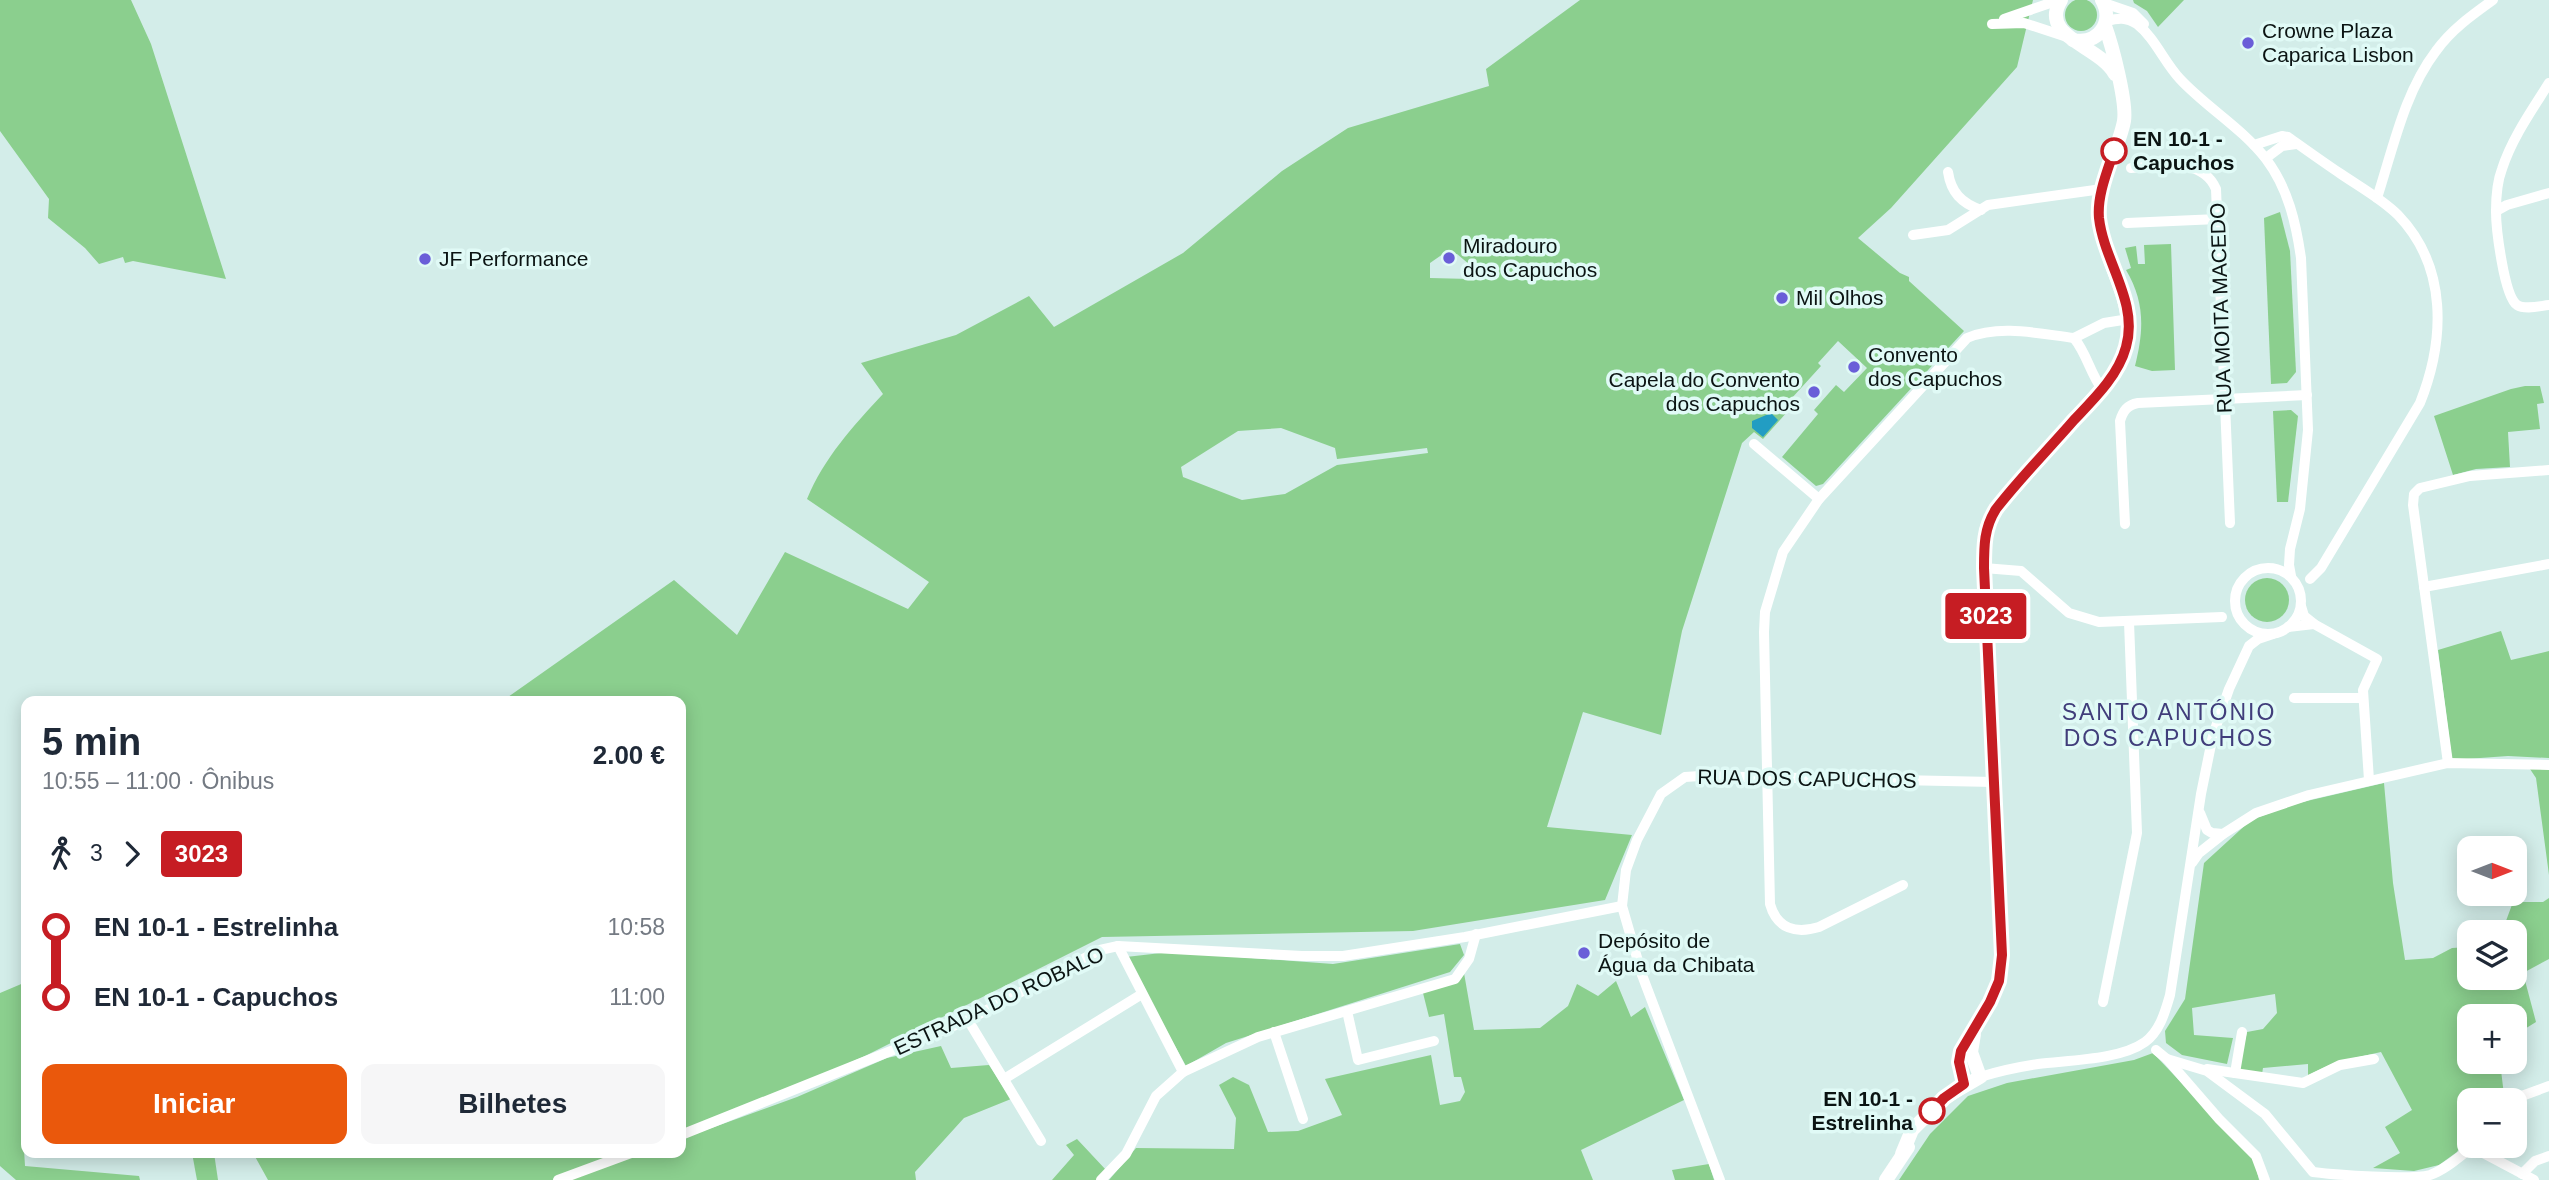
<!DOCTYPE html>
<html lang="pt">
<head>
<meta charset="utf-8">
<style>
	:root { --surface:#fff; --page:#f6f6f7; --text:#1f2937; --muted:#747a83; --accent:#ea580c }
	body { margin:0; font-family:Arial,sans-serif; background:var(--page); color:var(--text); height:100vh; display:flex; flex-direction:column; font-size:26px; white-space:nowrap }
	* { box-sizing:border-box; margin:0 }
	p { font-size:23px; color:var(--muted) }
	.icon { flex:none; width:38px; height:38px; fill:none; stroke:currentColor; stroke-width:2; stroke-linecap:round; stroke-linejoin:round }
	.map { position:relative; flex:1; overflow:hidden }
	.details { position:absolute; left:21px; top:696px; width:665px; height:462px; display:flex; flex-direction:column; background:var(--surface); border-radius:14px; box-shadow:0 4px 18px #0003 }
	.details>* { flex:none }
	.badge { padding:0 14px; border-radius:5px; font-size:24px; line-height:46px }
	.needle { width:46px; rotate:90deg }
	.controls { position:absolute; left:2457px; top:836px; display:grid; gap:14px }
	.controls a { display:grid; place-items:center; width:70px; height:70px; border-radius:14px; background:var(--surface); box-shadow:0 4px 18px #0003; font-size:35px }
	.map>.badge { position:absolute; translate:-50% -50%; box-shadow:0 0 0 4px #fff }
	.legs { display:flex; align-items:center; gap:10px; height:77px; padding:0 21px; font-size:23px }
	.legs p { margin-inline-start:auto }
	.headline { display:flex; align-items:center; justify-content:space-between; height:119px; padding:0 21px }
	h1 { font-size:38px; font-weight:800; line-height:52px }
	.button { display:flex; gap:14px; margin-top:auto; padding:14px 21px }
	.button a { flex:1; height:80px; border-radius:14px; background:var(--accent); color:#fff; font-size:28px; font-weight:800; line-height:80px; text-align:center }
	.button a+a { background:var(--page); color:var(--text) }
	ul { padding:0 21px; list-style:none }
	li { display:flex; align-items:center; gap:24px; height:70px; font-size:26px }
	li i { display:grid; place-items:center; width:10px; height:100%; margin:0 9px; background:currentColor }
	li i::after { content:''; width:18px; height:18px; margin:-9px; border:5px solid; border-radius:50%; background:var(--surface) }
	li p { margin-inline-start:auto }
	li:first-child i { background:linear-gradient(#0000 50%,currentColor 0) }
	li:last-child i { background:linear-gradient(currentColor 50%,#0000 0) }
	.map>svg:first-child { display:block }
	.green { fill:#8bcf8e; fill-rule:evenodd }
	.water { fill:#229dc3 }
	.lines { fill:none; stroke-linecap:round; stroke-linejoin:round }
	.minor { stroke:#fff; stroke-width:10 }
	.major { stroke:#fff; stroke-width:14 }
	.line-1-casing { stroke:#fff; stroke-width:16 }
	.line-1 { stroke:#c61d23; stroke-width:10 }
	.poi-dot { fill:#6a5ed8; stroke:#e0faf6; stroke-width:2.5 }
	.stop-1-dot { fill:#fff; stroke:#c61d23; stroke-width:3.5 }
	.labels { text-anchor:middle; stroke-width:7; stroke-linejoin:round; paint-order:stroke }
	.poi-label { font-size:21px; fill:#0b1413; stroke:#e0faf6; text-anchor:start }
	.stop-label { font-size:21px; font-weight:bold; fill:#0b1413; stroke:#e0faf6; text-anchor:start }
	.street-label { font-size:21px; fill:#0b1413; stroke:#e0faf6 }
	.neighbourhood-label { font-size:23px; letter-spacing:2px; fill:#413e7b; stroke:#e0faf6 }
</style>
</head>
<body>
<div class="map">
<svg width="2549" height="1180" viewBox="0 0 2549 1180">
	<rect width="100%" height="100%" fill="#d3ede9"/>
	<g class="green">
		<circle cx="2081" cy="15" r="16"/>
		<path d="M 0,0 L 131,0 L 151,44 L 226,279 L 133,261 L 125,263 L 123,257 L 99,264 L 85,248 L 48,218 L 49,199 L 0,131 Z"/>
		<path d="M 1580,0 L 2033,0 L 2017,67 L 1891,208 L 1858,238 L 1900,273 L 1909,277 L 1909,281 L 1964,331 L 1823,484 L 1816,486 L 1782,457 L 1818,414 L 1814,410 L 1836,385 L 1844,392 L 1867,368 L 1838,341 L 1818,363 L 1821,366 L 1791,399 L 1795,403 L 1763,439 L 1754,432 L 1742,443 L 1682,631 L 1661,735 L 1583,712 L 1547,827 L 1632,835 L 1605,900 L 1413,931 L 1102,937 L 865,1056 L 681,1137 L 681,702 L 501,702 L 674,580 L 737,635 L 785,552 L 908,609 L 929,582 L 807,499 C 824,458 853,426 883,394 L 861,363 L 956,335 L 1029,296 L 1054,327 L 1183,253 L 1282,171 L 1348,128 L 1489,86 L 1486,69 ZM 1443,254 L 1457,254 L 1470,265 L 1470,279 L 1430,278 L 1430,263 ZM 1281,428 L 1335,448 L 1337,459 L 1427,448 L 1428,453 L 1337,465 L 1285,494 L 1242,500 L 1183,477 L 1181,467 L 1238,431 Z"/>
		<path d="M 2133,0 L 2184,0 L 2158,27 L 2147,11 L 2134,3 Z"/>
		<path d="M 2280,212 L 2290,251 L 2296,372 L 2287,383 L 2271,384 L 2264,218 Z"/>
		<path d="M 2171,244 L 2175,370 L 2152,371 L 2135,366 C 2144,330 2145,302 2126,270 L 2131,268 L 2125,248 L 2136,246 L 2138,264 L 2145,264 L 2144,245 Z"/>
		<path d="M 2525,386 L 2540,386 L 2544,403 L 2537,404 L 2540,429 L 2508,432 L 2510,467 L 2476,469 L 2453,475 L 2434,416 L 2511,389 Z"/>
		<path d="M 2291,410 L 2298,416 L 2288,502 L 2277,502 L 2273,411 Z"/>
		<circle cx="2267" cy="600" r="22"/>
		<path d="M 2501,631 L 2511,660 L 2549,651 L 2549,758 L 2508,756 L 2452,760 L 2438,650 Z"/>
		<path d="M 2530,769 L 2549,769 L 2549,875 L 2536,778 Z"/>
		<path d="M 2384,783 L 2393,883 L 2405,960 L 2433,958 L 2452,948 L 2469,947 L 2469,978 L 2515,978 L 2515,933 L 2481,933 L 2482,928 L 2503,929 L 2513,902 L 2543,902 L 2549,898 L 2549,959 L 2523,973 L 2536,1022 L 2515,1035 L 2515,1017 L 2469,1017 L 2469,1062 L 2500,1062 L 2504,1095 L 2497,1101 L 2469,1101 L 2469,1130 L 2457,1152 L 2439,1165 L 2414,1171 L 2373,1168 L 2400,1153 L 2385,1127 L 2412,1110 L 2381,1052 L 2336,1062 L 2308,1075 L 2308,1064 L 2263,1068 L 2262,1074 L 2238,1071 L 2247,1032 L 2263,1029 L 2277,1013 L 2275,994 L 2192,1008 L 2194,1035 L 2233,1038 L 2227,1064 L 2182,1055 L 2166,1043 L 2165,1031 L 2185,999 L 2204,863 L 2251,820 L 2294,804 Z"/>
		<path d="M 1460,944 L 1464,955 L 1450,972 L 1226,1043 L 1186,1066 L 1126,957 L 1170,952 L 1333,964 Z"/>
		<path d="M 1464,973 L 1474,1030 L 1540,1028 L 1568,1006 L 1577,984 L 1598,996 L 1616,981 L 1631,1017 L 1645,1007 L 1684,1100 L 1581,1150 L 1593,1180 L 1109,1180 L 1136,1148 L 1234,1149 L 1236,1118 L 1219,1085 L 1233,1077 L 1249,1085 L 1268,1132 L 1298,1131 L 1342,1115 L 1325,1079 L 1431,1055 L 1440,1105 L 1460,1101 L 1465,1092 L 1461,1077 L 1454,1077 L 1444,1014 L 1429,1017 L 1423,993 Z"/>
		<path d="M 26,982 L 26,1133 L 23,1134 L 25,1166 L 139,1176 L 140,1180 L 16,1180 L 0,1166 L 0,993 Z"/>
		<path d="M 941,1046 L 951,1068 L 989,1065 L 1011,1099 L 964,1118 L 915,1172 L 916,1180 L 268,1180 L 253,1153 L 681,1153 L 681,1139 L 797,1097 L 887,1058 Z"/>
		<path d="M 2153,1053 L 2254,1159 L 2259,1180 L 1899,1180 L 1930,1134 L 1968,1096 L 2007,1083 L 2134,1060 Z"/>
		<path d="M 1077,1139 L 1106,1170 L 1096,1180 L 1052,1180 L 1074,1155 L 1066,1145 Z"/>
		<path d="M 192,1153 L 214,1153 L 218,1180 L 197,1180 Z"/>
		<path d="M 1709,1164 L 1714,1180 L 1675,1180 L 1672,1170 Z"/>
	</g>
	<path class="water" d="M 1771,413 L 1778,420 L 1763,437 L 1752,428 L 1752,421 Z"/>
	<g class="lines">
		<g class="minor">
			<path d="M 2104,3 L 2133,13 L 2144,24"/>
			<path d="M 2004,19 L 2059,0"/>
			<path d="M 2107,21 C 2118,18 2126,17 2137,24 C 2155,38 2164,62 2180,79 C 2206,107 2242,128 2266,159 C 2288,188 2296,223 2301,258 L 2308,430 L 2300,509 L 2290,549 L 2289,565 L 2291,576"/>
			<path d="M 1992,24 L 2024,23 L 2067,37"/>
			<path d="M 2549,83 C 2532,110 2512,138 2502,169 C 2497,182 2496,197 2496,211 C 2496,228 2504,296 2517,305 C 2525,310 2540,306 2549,305"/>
			<path d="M 2254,145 L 2282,136 L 2288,137 C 2305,149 2323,162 2341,174 C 2360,187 2382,199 2398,215 C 2448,267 2445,340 2420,403 L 2321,568 L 2310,579"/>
			<path d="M 2266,158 L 2282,146 L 2296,144"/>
			<path d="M 2131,168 C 2160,167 2202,156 2216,189 L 2230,523"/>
			<path d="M 1948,172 C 1951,192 1961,203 1981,210"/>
			<path d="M 2377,198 C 2393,149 2404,93 2436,51 C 2451,30 2472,15 2493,0"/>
			<path d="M 2496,211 L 2507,205 L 2549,193"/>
			<path d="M 2127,223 L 2218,219"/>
			<path d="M 1913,235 L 1948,230 L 1988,205 L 2102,189"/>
			<path d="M 2102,389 C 2090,373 2087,354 2074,338 L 2104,323 L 2129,319"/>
			<path d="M 1754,444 L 1819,499"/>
			<path d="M 2125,524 L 2120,421 C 2123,411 2127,405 2138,403 L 2307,395"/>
			<circle cx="2268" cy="601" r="33"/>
			<path d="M 1984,568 L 2021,571 L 2069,613 L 2099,622 L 2222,617"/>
			<path d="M 2424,587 L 2549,564"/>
			<path d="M 2314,624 L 2377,659 L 2363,690 L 2369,780"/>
			<path d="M 2288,627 L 2314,624 L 2304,616 L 2301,606"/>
			<path d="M 2294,698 L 2363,698"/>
			<path d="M 2448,763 L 2413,505 L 2414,494 L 2420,488 L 2470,476 L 2549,470"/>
			<path d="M 2200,813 L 2207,830 L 2212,833 L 2223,834"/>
			<path d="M 2192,863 L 2199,853 L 2223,834 L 2256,813 L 2309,795 L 2448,763 L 2549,765"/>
			<path d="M 1903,885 L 1819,927 C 1796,934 1777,929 1770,904 L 1764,632 L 1765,612 L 1783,552 L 1819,499 L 1967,338 C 2000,324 2040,334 2074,338"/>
			<path d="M 1118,946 L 1183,1072"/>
			<path d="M 2103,1002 L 2137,833 L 2129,622"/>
			<path d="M 1347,1011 L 1358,1060 L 1434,1041"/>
			<path d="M 968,1020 L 1041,1141"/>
			<path d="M 1274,1032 L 1303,1119"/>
			<path d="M 2156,1050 L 2167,1059 L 2207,1071 L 2265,1114 L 2313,1172 C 2337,1175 2409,1180 2430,1175 C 2445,1170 2459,1157 2472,1147"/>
			<path d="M 2167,1059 L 2219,1119 L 2256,1156 L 2265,1180"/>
			<path d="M 2207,1069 L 2303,1083 L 2340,1065 L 2374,1059"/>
			<path d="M 2235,1073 L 2242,1032"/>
			<path d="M 1980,1077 C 1999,1071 2018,1067 2038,1064 C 2069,1060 2120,1060 2145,1042 C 2160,1031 2165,1012 2170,995 L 2201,794 L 2213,735 L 2229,689 L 2249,646 L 2258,639 L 2273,634"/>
			<path d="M 1004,1079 L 1142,994"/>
			<path d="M 2508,1101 L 2549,1086"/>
			<path d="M 681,1135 L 968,1020 L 1100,950 L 1118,946 L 1302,956 L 1343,956 L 1465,937 L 1622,906"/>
			<path d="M 2472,1147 L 2534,1180"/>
			<path d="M 2522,1174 L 2535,1161 L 2549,1156"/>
			<path d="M 558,1180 L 631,1153"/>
			<path d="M 1101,1180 L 1126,1154 L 1156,1096 L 1183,1072 L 1258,1037 L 1455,979 L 1469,959 L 1476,934"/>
			<path d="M 1720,1180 L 1642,975 L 1622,906 L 1626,870 L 1637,840 L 1661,794 L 1685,777 L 1700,776 L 1994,782"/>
		</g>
		<g class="major">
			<path d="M 2061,0 C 2038,37 2099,45 2115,74"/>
			<path d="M 2073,40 C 2099,45 2114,22 2102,0"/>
			<path d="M 1964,1084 L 1959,1062 L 1961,1051 L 1990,1002 L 1999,981 L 2002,955 L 1984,568 L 1984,545 L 1987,527 L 1996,509 L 2111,378 C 2153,320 2107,278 2099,219 C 2095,185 2118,153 2124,121 C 2127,102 2112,45 2105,26"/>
			<path d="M 1902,1154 L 1912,1130 L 1944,1098 L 1980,1077 L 1971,1052 L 1974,1034"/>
			<path d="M 1886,1180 L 1908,1147"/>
		</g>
	</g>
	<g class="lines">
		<defs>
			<path id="line-1" d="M 1932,1111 L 1944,1098 L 1964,1084 L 1959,1062 L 1961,1051 L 1990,1002 L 1999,981 L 2002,955 L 1984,568 C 1984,546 1984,528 1996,509 C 2020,478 2048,450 2074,420 C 2094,399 2118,376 2126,347 C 2139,302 2104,262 2099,218 C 2097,196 2107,172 2114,151"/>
		</defs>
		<use href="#line-1" class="line-1-casing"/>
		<use href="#line-1" class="line-1"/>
	</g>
	<g class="poi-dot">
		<circle cx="2248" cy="43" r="7"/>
		<circle cx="1449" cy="258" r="7"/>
		<circle cx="425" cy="259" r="7"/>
		<circle cx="1782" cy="298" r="7"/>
		<circle cx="1854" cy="367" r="7"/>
		<circle cx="1814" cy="392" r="7"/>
		<circle cx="1584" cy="953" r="7"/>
	</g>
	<g class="stop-1-dot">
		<circle cx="2114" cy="151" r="12"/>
		<circle cx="1932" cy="1111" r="12"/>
	</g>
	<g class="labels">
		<g class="poi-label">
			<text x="2262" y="38">Crowne Plaza<tspan x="2262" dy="24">Caparica Lisbon</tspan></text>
			<text x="1463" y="253">Miradouro<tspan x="1463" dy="24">dos Capuchos</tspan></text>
			<text x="439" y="266">JF Performance</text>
			<text x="1796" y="305">Mil Olhos</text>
			<text x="1868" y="362">Convento<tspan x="1868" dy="24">dos Capuchos</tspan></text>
			<text x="1800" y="387" text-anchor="end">Capela do Convento<tspan x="1800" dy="24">dos Capuchos</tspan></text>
			<text x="1598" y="948">Depósito de<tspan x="1598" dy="24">Água da Chibata</tspan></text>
		</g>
		<g class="stop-label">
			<text x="2133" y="146">EN 10-1 -<tspan x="2133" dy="24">Capuchos</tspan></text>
			<text x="1913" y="1106" text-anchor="end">EN 10-1 -<tspan x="1913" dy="24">Estrelinha</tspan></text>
		</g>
		<g class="street-label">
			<text transform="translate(2221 308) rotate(-92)" y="7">RUA MOITA MACEDO</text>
			<text transform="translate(1807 779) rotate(1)" y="7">RUA DOS CAPUCHOS</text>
			<text transform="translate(999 1001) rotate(-25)" y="7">ESTRADA DO ROBALO</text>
		</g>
		<g class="neighbourhood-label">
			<text x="2169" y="720">SANTO ANTÓNIO<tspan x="2169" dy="26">DOS CAPUCHOS</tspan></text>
		</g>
	</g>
</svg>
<div class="controls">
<a><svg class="needle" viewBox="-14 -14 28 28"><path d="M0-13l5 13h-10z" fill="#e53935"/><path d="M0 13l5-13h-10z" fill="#747a83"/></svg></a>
<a><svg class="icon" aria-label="layers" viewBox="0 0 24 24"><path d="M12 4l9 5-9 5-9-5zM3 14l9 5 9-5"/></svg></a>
<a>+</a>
<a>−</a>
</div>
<b class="badge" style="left:1986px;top:616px;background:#c61d23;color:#fff">3023</b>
<section class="details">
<div class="headline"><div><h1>5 min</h1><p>10:55 – 11:00 · Ônibus</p></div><b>2.00 €</b></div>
<div class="legs"><svg class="icon" aria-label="walk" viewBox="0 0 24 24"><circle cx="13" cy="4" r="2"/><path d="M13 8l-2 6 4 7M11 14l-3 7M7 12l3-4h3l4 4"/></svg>3<svg class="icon" aria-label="forward" viewBox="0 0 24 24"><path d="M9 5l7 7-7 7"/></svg><b class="badge" style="background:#c61d23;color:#fff">3023</b></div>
<ul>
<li><i style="color:#c61d23"></i><b>EN 10-1 - Estrelinha</b><p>10:58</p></li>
<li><i style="color:#c61d23"></i><b>EN 10-1 - Capuchos</b><p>11:00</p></li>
</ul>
<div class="button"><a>Iniciar</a><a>Bilhetes</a></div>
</section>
</div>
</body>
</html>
